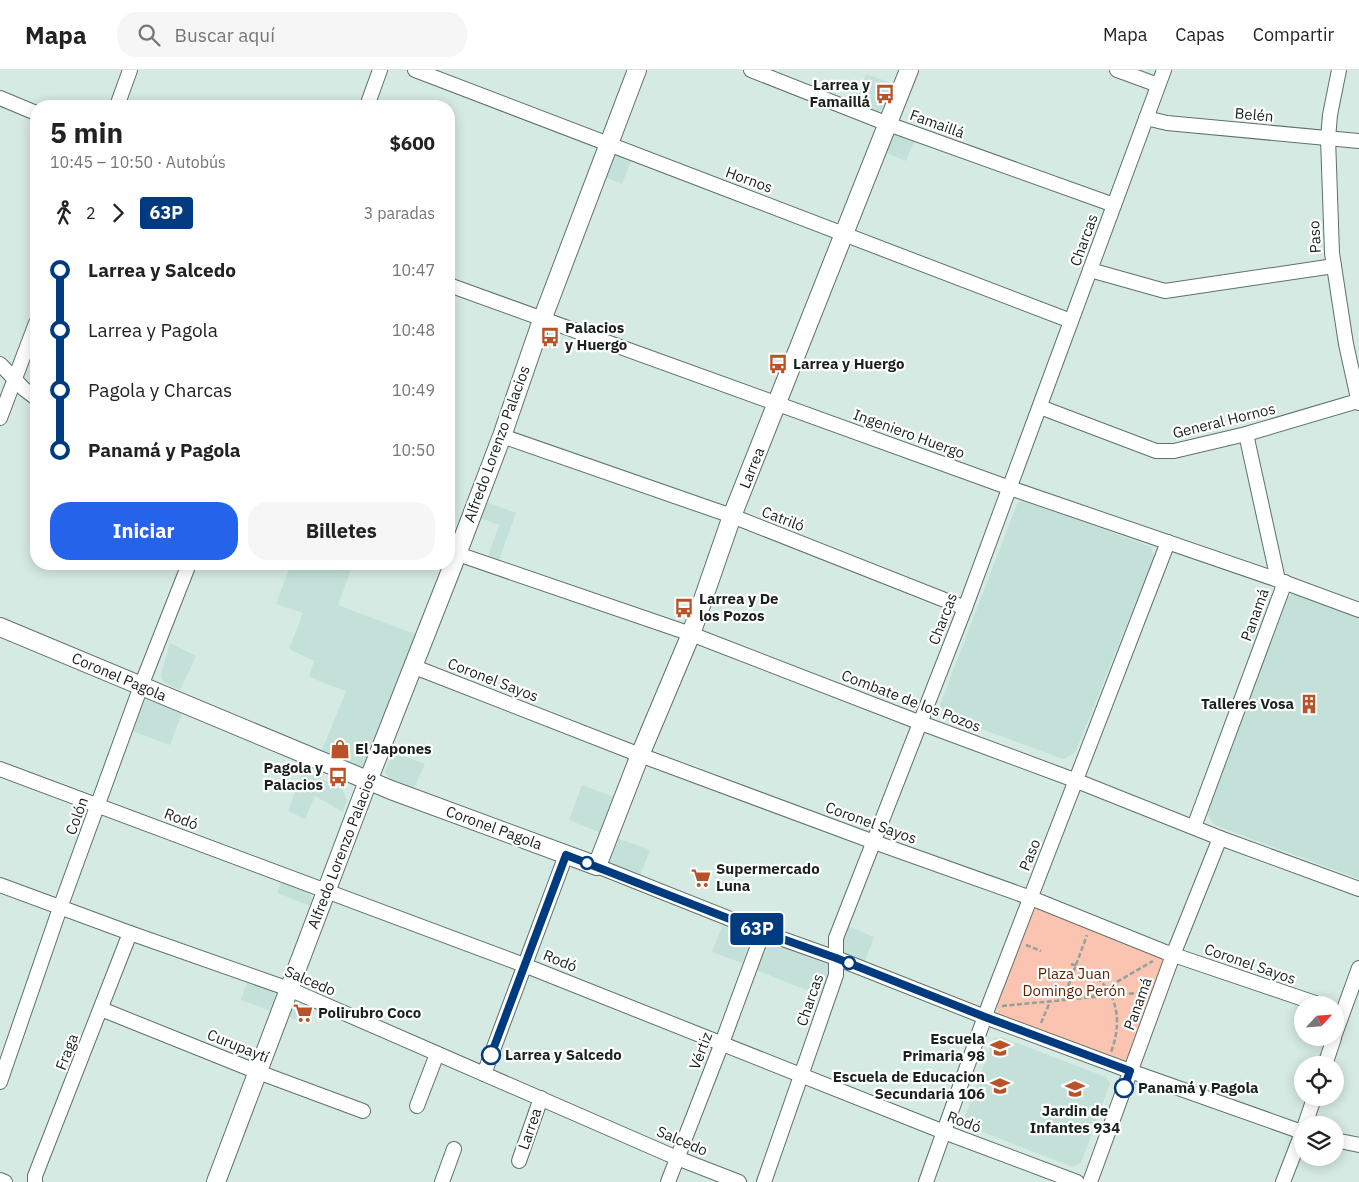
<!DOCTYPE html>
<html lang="es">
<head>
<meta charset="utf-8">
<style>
	:root { --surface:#fff; --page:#f6f6f6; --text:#222; --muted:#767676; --line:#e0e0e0; --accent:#2563eb }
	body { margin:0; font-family:"IBM Plex Sans",sans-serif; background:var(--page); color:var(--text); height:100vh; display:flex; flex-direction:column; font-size:19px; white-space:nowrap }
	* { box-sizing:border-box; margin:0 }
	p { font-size:16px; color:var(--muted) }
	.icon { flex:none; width:28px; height:28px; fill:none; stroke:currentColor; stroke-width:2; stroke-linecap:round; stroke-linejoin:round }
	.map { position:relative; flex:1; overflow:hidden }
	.side { position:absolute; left:30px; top:30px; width:425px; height:470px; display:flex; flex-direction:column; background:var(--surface); border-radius:20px; box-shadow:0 2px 12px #0003 }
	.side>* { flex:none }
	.badge { padding:0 10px; border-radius:4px; font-size:18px; line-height:32px }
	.needle { width:32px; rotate:64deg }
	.tools { position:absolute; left:1294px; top:926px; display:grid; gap:10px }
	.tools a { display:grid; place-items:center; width:50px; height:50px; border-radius:50%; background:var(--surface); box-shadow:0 2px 12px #0003; font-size:25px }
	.map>.badge { position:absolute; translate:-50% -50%; box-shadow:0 0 0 2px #fff }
	.legs { display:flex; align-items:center; gap:8px; height:55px; padding:0 20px; font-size:16px }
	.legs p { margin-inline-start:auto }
	.overview { display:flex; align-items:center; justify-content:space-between; height:85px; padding:0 20px }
	h1 { font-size:28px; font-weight:700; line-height:38px }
	.cta { display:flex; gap:10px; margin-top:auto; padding:10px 20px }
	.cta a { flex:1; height:58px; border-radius:20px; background:var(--accent); color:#fff; font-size:20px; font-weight:700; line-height:58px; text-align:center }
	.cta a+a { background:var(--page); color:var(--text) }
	ul { padding:0 20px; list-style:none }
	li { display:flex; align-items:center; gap:18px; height:60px; font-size:19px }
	li i { display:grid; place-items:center; width:8px; height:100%; margin:0 6px; background:currentColor }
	li i::after { content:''; width:12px; height:12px; margin:-6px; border:4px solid; border-radius:50%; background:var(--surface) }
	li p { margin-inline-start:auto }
	li:first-child i { background:linear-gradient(#0000 50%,currentColor 0) }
	li:last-child i { background:linear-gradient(currentColor 50%,#0000 0) }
	header { display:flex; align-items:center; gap:30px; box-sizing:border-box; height:70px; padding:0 25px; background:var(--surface); border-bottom:1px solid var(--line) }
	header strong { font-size:24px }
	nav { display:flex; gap:28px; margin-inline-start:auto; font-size:18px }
	.search { width:350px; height:45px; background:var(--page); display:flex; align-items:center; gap:12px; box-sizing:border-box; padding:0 18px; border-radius:20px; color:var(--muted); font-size:19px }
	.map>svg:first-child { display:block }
	.built { fill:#c3e1d8 }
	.green { fill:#fbc4b0 }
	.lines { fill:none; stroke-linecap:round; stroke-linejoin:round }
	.minor-casing { stroke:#5e716b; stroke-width:16 }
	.tertiary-casing { stroke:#5e716b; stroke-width:20 }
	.path { stroke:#91a19c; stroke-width:2.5; stroke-dasharray:5 2.5; stroke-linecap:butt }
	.minor { stroke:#fff; stroke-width:14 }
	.tertiary { stroke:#fff; stroke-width:18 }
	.line-1-casing { stroke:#fff; stroke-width:11 }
	.line-1 { stroke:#003b80; stroke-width:8 }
	.stop-1-dot { fill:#fff; stroke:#003b80; stroke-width:2.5 }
	.labels { text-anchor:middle; stroke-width:4.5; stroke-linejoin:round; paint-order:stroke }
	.poi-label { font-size:15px; font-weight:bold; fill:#19211e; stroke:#fff; text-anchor:start }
	.street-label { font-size:15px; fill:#19211e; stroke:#fff }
	.park-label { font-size:15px; fill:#5a1e01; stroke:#fff }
	.stop-label { font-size:15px; font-weight:bold; fill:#19211e; stroke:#fff; text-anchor:start }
</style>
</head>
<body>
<header>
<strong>Mapa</strong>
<div class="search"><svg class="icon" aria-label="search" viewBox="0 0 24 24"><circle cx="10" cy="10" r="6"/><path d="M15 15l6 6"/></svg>Buscar aquí</div>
<nav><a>Mapa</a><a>Capas</a><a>Compartir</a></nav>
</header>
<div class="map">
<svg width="1359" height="1112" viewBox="0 0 1359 1112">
	<rect width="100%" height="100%" fill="#d5eae3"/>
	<g class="built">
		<path d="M 866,4 L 894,14 L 885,37 L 878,42 L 874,43 L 854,35 Z"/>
		<path d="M 892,62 L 915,70 L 906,91 L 882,81 Z"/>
		<path d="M 615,85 L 631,91 L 622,114 L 603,106 L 612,86 Z"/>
		<path d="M 481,430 L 516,443 L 499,490 L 488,486 L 499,455 L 475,446 Z"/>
		<path d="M 1023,430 L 1151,477 L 1154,487 L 1075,683 L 1063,689 L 946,646 L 940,635 L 1017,434 Z"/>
		<path d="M 291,494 L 353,494 L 338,535 L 418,565 L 390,638 L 364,695 L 356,699 L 321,683 L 346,621 L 309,607 L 314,591 L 289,579 L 303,543 L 276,534 Z"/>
		<path d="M 1299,522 L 1359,546 L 1359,809 L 1215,755 L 1210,749 L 1208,742 L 1209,734 L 1286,528 L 1293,524 Z"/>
		<path d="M 170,573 L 196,586 L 180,620 L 163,612 L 161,605 Z"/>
		<path d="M 152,628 L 183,641 L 170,675 L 130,660 L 143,630 Z"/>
		<path d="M 393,682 L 425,694 L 414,718 L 390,709 L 385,702 Z"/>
		<path d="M 303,700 L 342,719 L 347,730 L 343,742 L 315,726 L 305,749 L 288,741 Z"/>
		<path d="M 582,715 L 619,729 L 606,765 L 569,750 Z"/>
		<path d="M 614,767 L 650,780 L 639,808 L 610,797 L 607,793 Z"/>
		<path d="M 282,810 L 308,821 L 312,828 L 311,836 L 277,823 Z"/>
		<path d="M 724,852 L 746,862 L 748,866 L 749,874 L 742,893 L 712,882 Z"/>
		<path d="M 848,856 L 874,867 L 864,893 L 844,885 L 842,882 L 841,874 Z"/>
		<path d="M 769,869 L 828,892 L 831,899 L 821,926 L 754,899 L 766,871 Z"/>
		<path d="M 247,912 L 275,923 L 276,927 L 271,941 L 241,930 Z"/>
		<path d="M 293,930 L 299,930 L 316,937 L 308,955 L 285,945 Z"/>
		<path d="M 1001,967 L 1106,1007 L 1110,1013 L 1081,1093 L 1073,1097 L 967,1056 L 964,1049 L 994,968 Z"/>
	</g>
	<path class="green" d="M 1037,838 L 1167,888 L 1127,991 L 1120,993 L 1005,949 L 998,943 L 997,937 L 1032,842 Z"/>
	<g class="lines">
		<defs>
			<g id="minor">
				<path d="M 415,0 C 633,85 853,166 1071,251"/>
				<path d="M 751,0 L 888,54 L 1114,135"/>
				<path d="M 1117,0 L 1158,15"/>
				<path d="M 1339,0 L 1330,45 L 1328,68 L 1332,183 L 1346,274 L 1359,333"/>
				<path d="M 0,28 L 36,43"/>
				<path d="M 117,36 L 130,0"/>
				<path d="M 367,36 L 380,0"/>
				<path d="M 1146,48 L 1167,53 L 1359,71"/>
				<path d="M 1090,200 L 1165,221 L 1334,196"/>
				<path d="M 449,215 L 1010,418 L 1278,510 L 1359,540"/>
				<path d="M 0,294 L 24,319 L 36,328"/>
				<path d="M 1040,337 L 1156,381 L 1174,381 L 1246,364 L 1358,331"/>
				<path d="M 0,348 L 36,253"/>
				<path d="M 1246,364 L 1278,510"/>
				<path d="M 502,366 L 732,446 L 965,538"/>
				<path d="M 449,481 L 691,564 L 921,653 L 1077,711 L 1220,768 L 1359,819"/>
				<path d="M 412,596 L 640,685 L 874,772 L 1031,828 L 1165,882 L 1321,935"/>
				<path d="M 0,699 L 524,895 L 944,1062 L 1077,1112"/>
				<path d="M 1194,757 L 1285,512"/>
				<path d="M 597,796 L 763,862 L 836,888 L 985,947 L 1130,1001 L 1302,1062"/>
				<path d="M 0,815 L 130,863 L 289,919 L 677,1088 L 739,1112"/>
				<path d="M 101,939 L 258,1002 L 363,1041"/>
				<path d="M 1335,964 L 1359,898"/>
				<path d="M 1325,995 L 1334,968"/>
				<path d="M 484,1004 L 566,785"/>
				<path d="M 0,1012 L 60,838 L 141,616 L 189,494"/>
				<path d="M 417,1036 L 437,984"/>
				<path d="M 1305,1055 L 1314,1028"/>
				<path d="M 1335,1070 L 1359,1075"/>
				<path d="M 519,1091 L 541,1028"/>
				<path d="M 0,1110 L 5,1112"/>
				<path d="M 35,1112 L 35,1106 L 130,863"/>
				<path d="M 442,1112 L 454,1079"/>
				<path d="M 668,1112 L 722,973 L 763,862"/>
				<path d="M 764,1112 L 836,905 L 836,868 L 965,538 L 1164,0"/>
				<path d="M 926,1112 L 989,935 L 1168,472"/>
				<path d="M 1090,1112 L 1173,885 L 1220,768"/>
				<path d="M 1283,1112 L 1302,1063"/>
			</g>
			<g id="tertiary">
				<path d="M 0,557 L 391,720 L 597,796 L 640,685 L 691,564 L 732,446 L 909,0"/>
				<path d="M 216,1112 L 368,711 L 451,500 L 502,366 L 542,250 L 637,0"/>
			</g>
		</defs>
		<use href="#minor" class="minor-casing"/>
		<use href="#tertiary" class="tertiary-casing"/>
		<g class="path">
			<path d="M 1026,875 L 1041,881"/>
			<path d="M 1071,894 C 1113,907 1126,943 1111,982"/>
			<path d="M 1091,927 L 1153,891"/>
			<path d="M 1063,930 L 1087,865"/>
			<path d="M 1002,936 L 1146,922"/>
			<path d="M 1041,953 L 1050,932"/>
		</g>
		<use href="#minor" class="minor"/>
		<use href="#tertiary" class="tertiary"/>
	</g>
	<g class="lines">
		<defs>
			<path id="line-1" d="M 491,985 L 566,785 L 763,862 L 836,888 L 985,947 L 1130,1001 L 1124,1018"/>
		</defs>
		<use href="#line-1" class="line-1-casing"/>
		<use href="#line-1" class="line-1"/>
	</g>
	<defs>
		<symbol id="bus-bare" viewBox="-9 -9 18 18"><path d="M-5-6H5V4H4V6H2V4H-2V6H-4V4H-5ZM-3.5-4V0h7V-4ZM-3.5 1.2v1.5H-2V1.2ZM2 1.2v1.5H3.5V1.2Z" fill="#b95327" stroke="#fff" stroke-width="2.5" paint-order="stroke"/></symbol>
		<symbol id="building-bare" viewBox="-9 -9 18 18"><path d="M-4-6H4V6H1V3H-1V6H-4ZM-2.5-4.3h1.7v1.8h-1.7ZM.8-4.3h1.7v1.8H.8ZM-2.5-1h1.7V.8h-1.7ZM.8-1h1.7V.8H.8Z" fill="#b95327" stroke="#fff" stroke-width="2.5" paint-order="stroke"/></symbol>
		<symbol id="shop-bare" viewBox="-9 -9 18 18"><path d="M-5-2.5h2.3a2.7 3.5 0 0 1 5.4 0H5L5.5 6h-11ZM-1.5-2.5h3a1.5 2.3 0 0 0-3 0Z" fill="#b95327" stroke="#fff" stroke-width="2.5" paint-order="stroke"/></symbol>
		<symbol id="supermarket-bare" viewBox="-9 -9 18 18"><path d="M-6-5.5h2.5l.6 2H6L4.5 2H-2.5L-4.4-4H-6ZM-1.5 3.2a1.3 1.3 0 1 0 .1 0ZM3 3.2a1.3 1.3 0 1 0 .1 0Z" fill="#b95327" stroke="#fff" stroke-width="2.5" paint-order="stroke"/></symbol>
		<symbol id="school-bare" viewBox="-9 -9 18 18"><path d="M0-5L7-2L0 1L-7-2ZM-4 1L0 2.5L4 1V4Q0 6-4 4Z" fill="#b95327" stroke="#fff" stroke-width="2.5" paint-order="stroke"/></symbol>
	</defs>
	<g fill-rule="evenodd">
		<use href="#bus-bare" x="871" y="10" width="28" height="28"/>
		<use href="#bus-bare" x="536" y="253" width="28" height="28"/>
		<use href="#bus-bare" x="764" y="280" width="28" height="28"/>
		<use href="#bus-bare" x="670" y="524" width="28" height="28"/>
		<use href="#building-bare" x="1295" y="620" width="28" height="28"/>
		<use href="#shop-bare" x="326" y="665" width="28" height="28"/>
		<use href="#bus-bare" x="324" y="693" width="28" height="28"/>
		<use href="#supermarket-bare" x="687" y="794" width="28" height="28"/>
		<use href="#supermarket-bare" x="289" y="929" width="28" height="28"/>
		<use href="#school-bare" x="986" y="964" width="28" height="28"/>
		<use href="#school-bare" x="986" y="1002" width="28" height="28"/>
		<use href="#school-bare" x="1061" y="1005" width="28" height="28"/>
	</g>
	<g class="stop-1-dot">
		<circle cx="587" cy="793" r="6"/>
		<circle cx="849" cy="893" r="6"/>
		<circle cx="491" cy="985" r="9"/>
		<circle cx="1124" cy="1018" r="9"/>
	</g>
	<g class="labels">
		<g class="poi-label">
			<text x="870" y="20" text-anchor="end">Larrea y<tspan x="870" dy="17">Famaillá</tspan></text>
			<text x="565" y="263">Palacios<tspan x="565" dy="17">y Huergo</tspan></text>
			<text x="793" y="299">Larrea y Huergo</text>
			<text x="699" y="534">Larrea y De<tspan x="699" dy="17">los Pozos</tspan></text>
			<text x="1294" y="639" text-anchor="end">Talleres Vosa</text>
			<text x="355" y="684">El Japones</text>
			<text x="323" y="703" text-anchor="end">Pagola y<tspan x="323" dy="17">Palacios</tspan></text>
			<text x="716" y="804">Supermercado<tspan x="716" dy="17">Luna</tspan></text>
			<text x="318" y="948">Polirubro Coco</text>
			<text x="985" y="974" text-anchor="end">Escuela<tspan x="985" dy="17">Primaria 98</tspan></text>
			<text x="985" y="1012" text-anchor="end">Escuela de Educacion<tspan x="985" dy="17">Secundaria 106</tspan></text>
			<text x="1075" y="1046" text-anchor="middle">Jardin de<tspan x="1075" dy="17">Infantes 934</tspan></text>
		</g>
		<g class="street-label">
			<text transform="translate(1254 45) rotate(5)" y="5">Belén</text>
			<text transform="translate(937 54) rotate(20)" y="5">Famaillá</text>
			<text transform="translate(749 110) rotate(20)" y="5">Hornos</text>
			<text transform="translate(1315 167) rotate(-93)" y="5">Paso</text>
			<text transform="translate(1084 170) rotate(-70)" y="5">Charcas</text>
			<text transform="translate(1224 351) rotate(-14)" y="5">General Hornos</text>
			<text transform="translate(909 364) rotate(20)" y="5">Ingeniero Huergo</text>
			<text transform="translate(497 374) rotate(-70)" y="5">Alfredo Lorenzo Palacios</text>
			<text transform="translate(752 398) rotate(-68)" y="5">Larrea</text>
			<text transform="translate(783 449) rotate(21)" y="5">Catriló</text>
			<text transform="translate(1255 545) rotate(-70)" y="5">Panamá</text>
			<text transform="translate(943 549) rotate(-69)" y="5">Charcas</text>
			<text transform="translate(119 607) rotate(23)" y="5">Coronel Pagola</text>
			<text transform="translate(493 610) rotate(21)" y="5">Coronel Sayos</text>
			<text transform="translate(911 631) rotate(21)" y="5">Combate de los Pozos</text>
			<text transform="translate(77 746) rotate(-70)" y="5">Colón</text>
			<text transform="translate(181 749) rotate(21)" y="5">Rodó</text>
			<text transform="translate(871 753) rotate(20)" y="5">Coronel Sayos</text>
			<text transform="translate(494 758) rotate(20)" y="5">Coronel Pagola</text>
			<text transform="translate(342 781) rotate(-69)" y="5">Alfredo Lorenzo Palacios</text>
			<text transform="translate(1030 785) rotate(-68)" y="5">Paso</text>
			<text transform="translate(560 891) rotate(22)" y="5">Rodó</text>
			<text transform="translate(1250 894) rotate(19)" y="5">Coronel Sayos</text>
			<text transform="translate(310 911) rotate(23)" y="5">Salcedo</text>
			<text transform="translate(810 930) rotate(-71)" y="5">Charcas</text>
			<text transform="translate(1138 934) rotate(-70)" y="5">Panamá</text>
			<text transform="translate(238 976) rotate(22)" y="5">Curupaytí</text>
			<text transform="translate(701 981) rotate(-69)" y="5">Vértiz</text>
			<text transform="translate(67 982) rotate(-69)" y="5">Fraga</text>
			<text transform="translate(964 1052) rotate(21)" y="5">Rodó</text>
			<text transform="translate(530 1059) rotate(-71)" y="5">Larrea</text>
			<text transform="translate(682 1071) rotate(23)" y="5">Salcedo</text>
		</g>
		<g class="park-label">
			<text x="1074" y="909">Plaza Juan<tspan x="1074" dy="17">Domingo Perón</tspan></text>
		</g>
		<g class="stop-label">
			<text x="505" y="990">Larrea y Salcedo</text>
			<text x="1138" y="1023">Panamá y Pagola</text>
		</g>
	</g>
</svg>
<div class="tools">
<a><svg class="needle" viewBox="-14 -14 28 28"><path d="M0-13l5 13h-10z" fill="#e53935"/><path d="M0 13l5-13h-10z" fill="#767676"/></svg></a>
<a><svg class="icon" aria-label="locate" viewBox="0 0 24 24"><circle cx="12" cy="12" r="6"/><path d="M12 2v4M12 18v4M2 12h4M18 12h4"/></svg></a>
<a><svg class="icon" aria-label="layers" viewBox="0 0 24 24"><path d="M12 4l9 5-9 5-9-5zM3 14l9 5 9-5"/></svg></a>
</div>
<b class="badge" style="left:757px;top:859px;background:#003b80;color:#fff">63P</b>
<section class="side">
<div class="overview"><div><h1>5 min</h1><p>10:45 – 10:50 · Autobús</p></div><b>$600</b></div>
<div class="legs"><svg class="icon" aria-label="walk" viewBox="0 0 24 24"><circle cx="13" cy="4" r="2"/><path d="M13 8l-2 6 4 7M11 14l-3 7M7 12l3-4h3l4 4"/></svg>2<svg class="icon" aria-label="forward" viewBox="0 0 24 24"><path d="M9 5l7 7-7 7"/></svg><b class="badge" style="background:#003b80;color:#fff">63P</b><p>3 paradas</p></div>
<ul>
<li><i style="color:#003b80"></i><b>Larrea y Salcedo</b><p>10:47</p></li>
<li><i style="color:#003b80"></i><span>Larrea y Pagola</span><p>10:48</p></li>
<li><i style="color:#003b80"></i><span>Pagola y Charcas</span><p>10:49</p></li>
<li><i style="color:#003b80"></i><b>Panamá y Pagola</b><p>10:50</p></li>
</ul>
<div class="cta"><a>Iniciar</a><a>Billetes</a></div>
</section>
</div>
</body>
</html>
